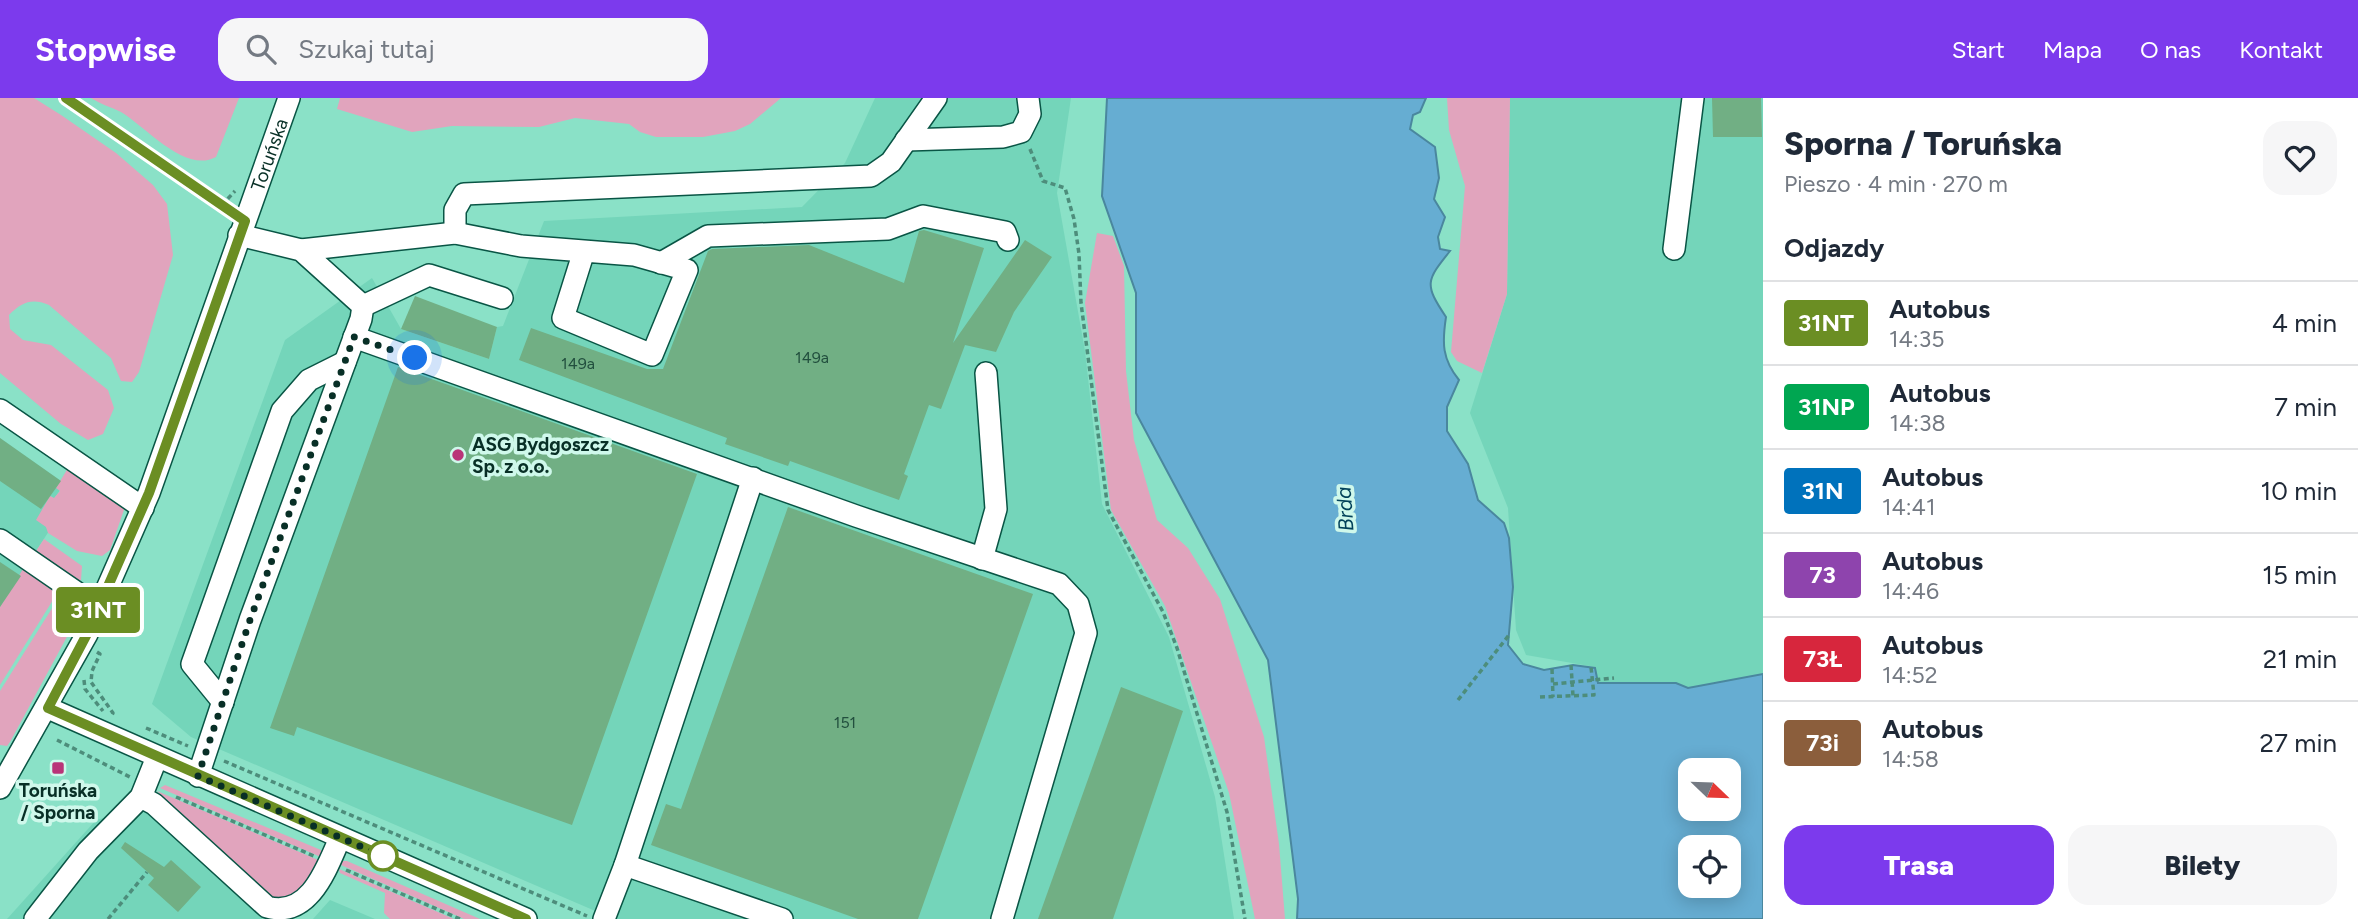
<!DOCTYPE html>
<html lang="pl">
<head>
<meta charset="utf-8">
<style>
	:root { --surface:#fff; --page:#f6f6f7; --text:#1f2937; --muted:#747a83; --line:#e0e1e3; --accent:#7c3aed }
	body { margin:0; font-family:Figtree,sans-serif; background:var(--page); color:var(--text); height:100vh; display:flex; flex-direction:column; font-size:26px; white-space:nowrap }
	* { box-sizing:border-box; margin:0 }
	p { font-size:23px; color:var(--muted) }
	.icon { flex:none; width:38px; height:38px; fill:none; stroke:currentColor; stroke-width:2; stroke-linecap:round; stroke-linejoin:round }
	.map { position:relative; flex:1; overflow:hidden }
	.details { display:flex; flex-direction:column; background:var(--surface); width:595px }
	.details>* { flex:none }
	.badge { padding:0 14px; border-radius:5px; font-size:24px; line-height:46px }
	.needle { width:46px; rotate:113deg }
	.tools { position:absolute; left:1678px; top:660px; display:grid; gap:14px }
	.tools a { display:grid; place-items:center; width:63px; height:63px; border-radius:14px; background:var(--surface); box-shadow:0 4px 18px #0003; font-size:35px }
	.you { position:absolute; width:35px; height:35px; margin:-18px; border:5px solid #fff; border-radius:50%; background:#1a73e8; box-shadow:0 0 0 10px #1a73e833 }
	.map>.badge { position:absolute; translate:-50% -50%; box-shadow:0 0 0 4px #fff }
	h2 { padding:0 21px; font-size:26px; line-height:63px }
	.round { display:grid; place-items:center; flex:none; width:74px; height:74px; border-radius:21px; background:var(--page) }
	.overview { display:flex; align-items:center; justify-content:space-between; height:119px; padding:0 21px }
	h1 { font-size:33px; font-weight:800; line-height:52px }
	.action { display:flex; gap:14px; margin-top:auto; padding:14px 21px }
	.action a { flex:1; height:80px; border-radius:21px; background:var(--accent); color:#fff; font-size:28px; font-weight:800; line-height:80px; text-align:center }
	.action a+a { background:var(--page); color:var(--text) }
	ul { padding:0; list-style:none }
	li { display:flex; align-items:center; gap:21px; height:84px; padding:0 21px; border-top:2px solid var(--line) }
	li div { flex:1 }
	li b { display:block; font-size:26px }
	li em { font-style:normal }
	li .badge { min-width:77px; font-weight:700; text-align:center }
	header { display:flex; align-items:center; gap:42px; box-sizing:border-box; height:98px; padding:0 35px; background:var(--accent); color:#fff }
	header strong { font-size:33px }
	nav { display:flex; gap:38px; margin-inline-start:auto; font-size:24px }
	.search { width:490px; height:63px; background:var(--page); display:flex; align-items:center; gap:18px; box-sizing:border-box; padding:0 24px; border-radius:21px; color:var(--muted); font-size:26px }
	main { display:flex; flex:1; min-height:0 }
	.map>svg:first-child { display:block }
	.built { fill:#74d5ba }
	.green { fill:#e1a4bd }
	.water { fill:#66add2; stroke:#4a879e; stroke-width:2; fill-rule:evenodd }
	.building { fill:#71af84 }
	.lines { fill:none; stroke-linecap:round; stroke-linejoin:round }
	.minor-casing { stroke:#095545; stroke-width:24 }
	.path { stroke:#4d8d7b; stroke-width:3.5; stroke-dasharray:5 3.5; stroke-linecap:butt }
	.minor { stroke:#fff; stroke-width:21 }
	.line-casing { stroke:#fff; stroke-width:16 }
	.line { stroke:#6b8e23; stroke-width:10 }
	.walk { stroke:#082f26; stroke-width:7; stroke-dasharray:0 12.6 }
	.poi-dot { fill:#b93478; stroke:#cff8eb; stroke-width:2.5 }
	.stop-dot { fill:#fff; stroke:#6b8e23; stroke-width:3.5 }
	.labels { text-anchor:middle; stroke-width:7; stroke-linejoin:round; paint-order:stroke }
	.number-label { font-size:16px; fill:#224f3e }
	.street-label { font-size:19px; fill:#082f26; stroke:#cff8eb }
	.poi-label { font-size:19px; font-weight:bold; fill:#082f26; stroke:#cff8eb; text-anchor:start }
	.water-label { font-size:21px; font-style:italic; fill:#02415a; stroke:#cff8eb }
</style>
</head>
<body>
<header>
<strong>Stopwise</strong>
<div class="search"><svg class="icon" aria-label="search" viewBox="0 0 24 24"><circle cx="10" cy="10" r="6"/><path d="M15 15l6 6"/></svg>Szukaj tutaj</div>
<nav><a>Start</a><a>Mapa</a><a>O nas</a><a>Kontakt</a></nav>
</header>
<main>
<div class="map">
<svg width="1763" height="821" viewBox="0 0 1763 821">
	<rect width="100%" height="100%" fill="#8ae1c7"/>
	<g class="built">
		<path d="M 875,0 L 1071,0 L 1057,95 L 1085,253 L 1102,406 L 1169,539 L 1215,699 L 1234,821 L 614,821 L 191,639 L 152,606 L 285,242 L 372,180 L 401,231 L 489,261 L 497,229 L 503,228 L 544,123 L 802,109 L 845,65 Z"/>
		<path d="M 1510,0 L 1763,0 L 1763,576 L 1687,590 L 1675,585 L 1598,585 L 1595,569 L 1526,557 L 1516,532 L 1508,410 L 1470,315 L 1507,196 Z"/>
		<path d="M 0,340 L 61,383 L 56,389 L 60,392 L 54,401 L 51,398 L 46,429 L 49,433 L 0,509 Z"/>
		<path d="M 143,710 L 263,821 L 7,821 L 96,722 Z"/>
		<path d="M 330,802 L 375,821 L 313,821 Z"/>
	</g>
	<g class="green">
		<path d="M 0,0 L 34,0 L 61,17 L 116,55 L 153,87 L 167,106 L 173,157 L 139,274 L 132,284 L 121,283 L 111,260 L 49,207 C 32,200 22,204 9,217 L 10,231 L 23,242 L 51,247 L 108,292 L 114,310 L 103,336 L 88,342 L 61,326 L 0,275 Z"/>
		<path d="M 91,0 L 239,0 L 216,59 C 185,76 145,28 121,14 C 111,9 100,6 91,0 Z"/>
		<path d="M 340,0 L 781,0 L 750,26 L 735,33 L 703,39 L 656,39 L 640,34 L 629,26 L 575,20 L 539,29 L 452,28 L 412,34 L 337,11 Z"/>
		<path d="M 1447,0 L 1510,0 L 1507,196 L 1482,275 L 1457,263 L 1451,254 L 1465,88 L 1449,32 Z"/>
		<path d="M 1097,135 L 1113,138 L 1124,168 L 1126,273 L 1134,342 L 1157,422 L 1188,450 L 1220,501 L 1264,639 L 1279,746 L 1285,821 L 1255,821 L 1229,695 L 1165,508 L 1111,412 L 1085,205 Z"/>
		<path d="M 68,370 L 125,409 L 110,452 L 102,458 L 77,453 L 48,435 L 46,429 L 36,422 L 50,398 L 54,400 L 60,393 L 56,390 Z"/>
		<path d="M 44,441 L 82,468 L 81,482 L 78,483 L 34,456 Z"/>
		<path d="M 23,471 L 58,494 L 0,587 L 0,509 Z"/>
		<path d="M 61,496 L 70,502 L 75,524 L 10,644 L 7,648 L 0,647 L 0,593 Z"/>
		<path d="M 165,687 L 321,752 L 323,760 L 160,690 Z"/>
		<path d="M 157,693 L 323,764 L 313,788 L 278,806 Z"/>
		<path d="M 343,763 L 347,763 L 480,821 L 464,821 L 341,767 Z"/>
		<path d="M 339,771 L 454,821 L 390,821 L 384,815 L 385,795 L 340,775 Z"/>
	</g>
	<path class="water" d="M 1107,0 L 1426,0 L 1420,14 L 1413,17 L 1410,31 L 1435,49 L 1439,80 L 1434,101 L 1445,119 L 1438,139 L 1440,151 L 1450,153 C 1426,183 1424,186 1446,219 C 1442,245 1442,261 1459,282 L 1447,309 L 1447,333 L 1468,366 L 1478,402 L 1504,425 L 1509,440 L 1513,489 L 1508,547 L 1523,566 L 1544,572 L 1573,567 L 1595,570 L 1598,585 L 1676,585 L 1688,590 L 1763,576 L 1763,821 L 1297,821 L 1298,801 L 1268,562 L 1136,315 L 1136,195 L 1102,98 ZM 1690,672 L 1729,672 L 1729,710 L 1690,710 ZM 1690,749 L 1729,749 L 1729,788 L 1690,788 Z"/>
	<g class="building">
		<path d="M 1712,0 L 1761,0 L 1762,39 L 1713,39 Z"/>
		<path d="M 924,132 L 984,150 L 953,245 L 1025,142 L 1052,159 L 1014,214 L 996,254 L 965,247 L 941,311 L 929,307 L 904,376 L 908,378 L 899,402 L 790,363 L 788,368 L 725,346 L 727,340 L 519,262 L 531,230 L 647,271 L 663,271 L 708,153 L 712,151 L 809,147 L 904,185 L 919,133 Z"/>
		<path d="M 415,198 L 497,229 L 489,261 L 401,231 Z"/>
		<path d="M 398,269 L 697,376 L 572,727 L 297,629 L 294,638 L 270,630 Z"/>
		<path d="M 0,340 L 61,383 L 41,411 L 0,383 Z"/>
		<path d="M 788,409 L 1033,496 L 918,821 L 858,821 L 651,747 L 666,706 L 681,711 Z"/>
		<path d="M 0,464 L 21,478 L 0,509 Z"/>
		<path d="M 1121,589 L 1183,613 L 1113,821 L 1038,821 Z"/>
		<path d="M 125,744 L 164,769 L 171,762 L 201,789 L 178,814 L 148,787 L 154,780 L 121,750 Z"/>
	</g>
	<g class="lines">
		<defs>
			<g id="minor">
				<path d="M 906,42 L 1003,39 L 1021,34 L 1030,16 L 1028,0"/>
				<path d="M 455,135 L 455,112 L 464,96 L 871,78 L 891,64 L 936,0"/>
				<path d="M 1674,151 L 1693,0"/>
				<path d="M 301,152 L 455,135 L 521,148 L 634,157 L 687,172 L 652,257 L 563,220 L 584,153"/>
				<path d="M 661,165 L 708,138 L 888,131 L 923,118 L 1005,134 L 1008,142"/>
				<path d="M 363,208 L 429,177 L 502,200"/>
				<path d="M 354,239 L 856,418 L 1059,486 L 1078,506 L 1086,535 L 1002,821"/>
				<path d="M 0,312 L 143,410"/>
				<path d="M 0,442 L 99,510"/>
				<path d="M 982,461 L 996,411 L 986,275"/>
				<path d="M 223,604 L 192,566 L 282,313 L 309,282 L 345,264"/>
				<path d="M 48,610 L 526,821"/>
				<path d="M 198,678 L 250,522 L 361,221 L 363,208 L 301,152 L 239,137"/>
				<path id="s1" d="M 0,690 L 87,536 L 149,395 L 289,0"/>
				<path d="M 141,699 L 154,706 L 267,809 C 310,821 327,769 340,740"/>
				<path d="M 625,767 L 782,821"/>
				<path d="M 35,821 L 88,753 L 141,699 L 157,659"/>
				<path d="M 604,821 L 625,767 L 753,380"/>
			</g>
		</defs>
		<use href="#minor" class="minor-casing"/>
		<g class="path">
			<path d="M 1030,51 L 1043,83 L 1065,90 L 1074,121 L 1079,156 L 1081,205 L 1108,412 L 1163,514 L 1177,550 L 1227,714 L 1245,821"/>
			<path d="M 222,107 L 235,93"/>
			<path d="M 97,554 L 100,556 L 92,573 L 91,584 L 113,615 L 111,619"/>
			<path d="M 1571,567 L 1573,598"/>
			<path d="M 1552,571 L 1553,599"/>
			<path d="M 84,582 L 85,591 L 103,613"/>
			<path d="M 1553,586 L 1614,580"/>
			<path d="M 1540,599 L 1594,597 L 1591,569"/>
			<path d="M 1458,602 L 1509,537"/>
			<path d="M 146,630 L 188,648"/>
			<path d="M 57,642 L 130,679"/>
			<path d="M 224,663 L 587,818"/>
			<path d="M 176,699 L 314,758"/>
			<path d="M 346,772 L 460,821"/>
			<path d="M 108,821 L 147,774"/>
		</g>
		<use href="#minor" class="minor"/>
	</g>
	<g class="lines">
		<defs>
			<path id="line" d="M 66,0 L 245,123 L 149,395 L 87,536 L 48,610 L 526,821"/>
		</defs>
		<use href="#line" class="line-casing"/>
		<use href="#line" class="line"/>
		<path class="walk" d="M 383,758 L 198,678 L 250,522 L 354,239 L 415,260"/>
	</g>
	<g class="poi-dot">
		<circle cx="458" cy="357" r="7"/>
		<rect x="51" y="663" width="14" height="14" rx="3.5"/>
	</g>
	<circle class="stop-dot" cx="383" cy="758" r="14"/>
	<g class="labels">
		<g class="number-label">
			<text x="812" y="265">149a</text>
			<text x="578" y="271">149a</text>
			<text x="845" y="630">151</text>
		</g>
		<g class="street-label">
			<text dy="7" stroke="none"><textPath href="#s1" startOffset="690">Toruńska</textPath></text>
		</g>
		<g class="poi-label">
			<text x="472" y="353">ASG Bydgoszcz<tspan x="472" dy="22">Sp. z o.o.</tspan></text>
			<text x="58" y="699" text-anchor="middle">Toruńska<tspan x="58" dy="22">/ Sporna</tspan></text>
		</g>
		<g class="water-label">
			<text transform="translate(1345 411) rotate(-94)" y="7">Brda</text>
		</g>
	</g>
</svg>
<div class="tools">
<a><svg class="needle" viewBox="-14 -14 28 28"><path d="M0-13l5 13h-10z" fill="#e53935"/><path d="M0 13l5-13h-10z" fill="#747a83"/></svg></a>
<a><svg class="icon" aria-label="locate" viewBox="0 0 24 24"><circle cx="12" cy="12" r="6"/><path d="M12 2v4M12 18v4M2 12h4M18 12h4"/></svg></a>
</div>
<div class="you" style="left:415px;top:260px"></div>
<b class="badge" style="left:98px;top:512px;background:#6b8e23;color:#fff">31NT</b>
</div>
<section class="details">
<div class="overview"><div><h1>Sporna / Toruńska</h1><p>Pieszo · 4 min · 270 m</p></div><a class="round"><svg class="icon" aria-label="heart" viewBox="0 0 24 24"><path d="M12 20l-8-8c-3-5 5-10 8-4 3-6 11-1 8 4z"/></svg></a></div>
<h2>Odjazdy</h2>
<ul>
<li><span class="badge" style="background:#6b8e23;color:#fff">31NT</span><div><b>Autobus</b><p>14:35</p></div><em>4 min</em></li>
<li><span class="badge" style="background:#00a651;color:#fff">31NP</span><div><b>Autobus</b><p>14:38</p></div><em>7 min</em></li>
<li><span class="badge" style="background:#0072bc;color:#fff">31N</span><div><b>Autobus</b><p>14:41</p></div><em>10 min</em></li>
<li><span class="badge" style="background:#8e44ad;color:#fff">73</span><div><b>Autobus</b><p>14:46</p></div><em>15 min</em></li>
<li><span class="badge" style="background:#d7263d;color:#fff">73Ł</span><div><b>Autobus</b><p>14:52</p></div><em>21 min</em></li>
<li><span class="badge" style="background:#8b5e3c;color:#fff">73i</span><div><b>Autobus</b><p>14:58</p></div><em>27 min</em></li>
</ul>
<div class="action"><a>Trasa</a><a>Bilety</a></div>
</section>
</main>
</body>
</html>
